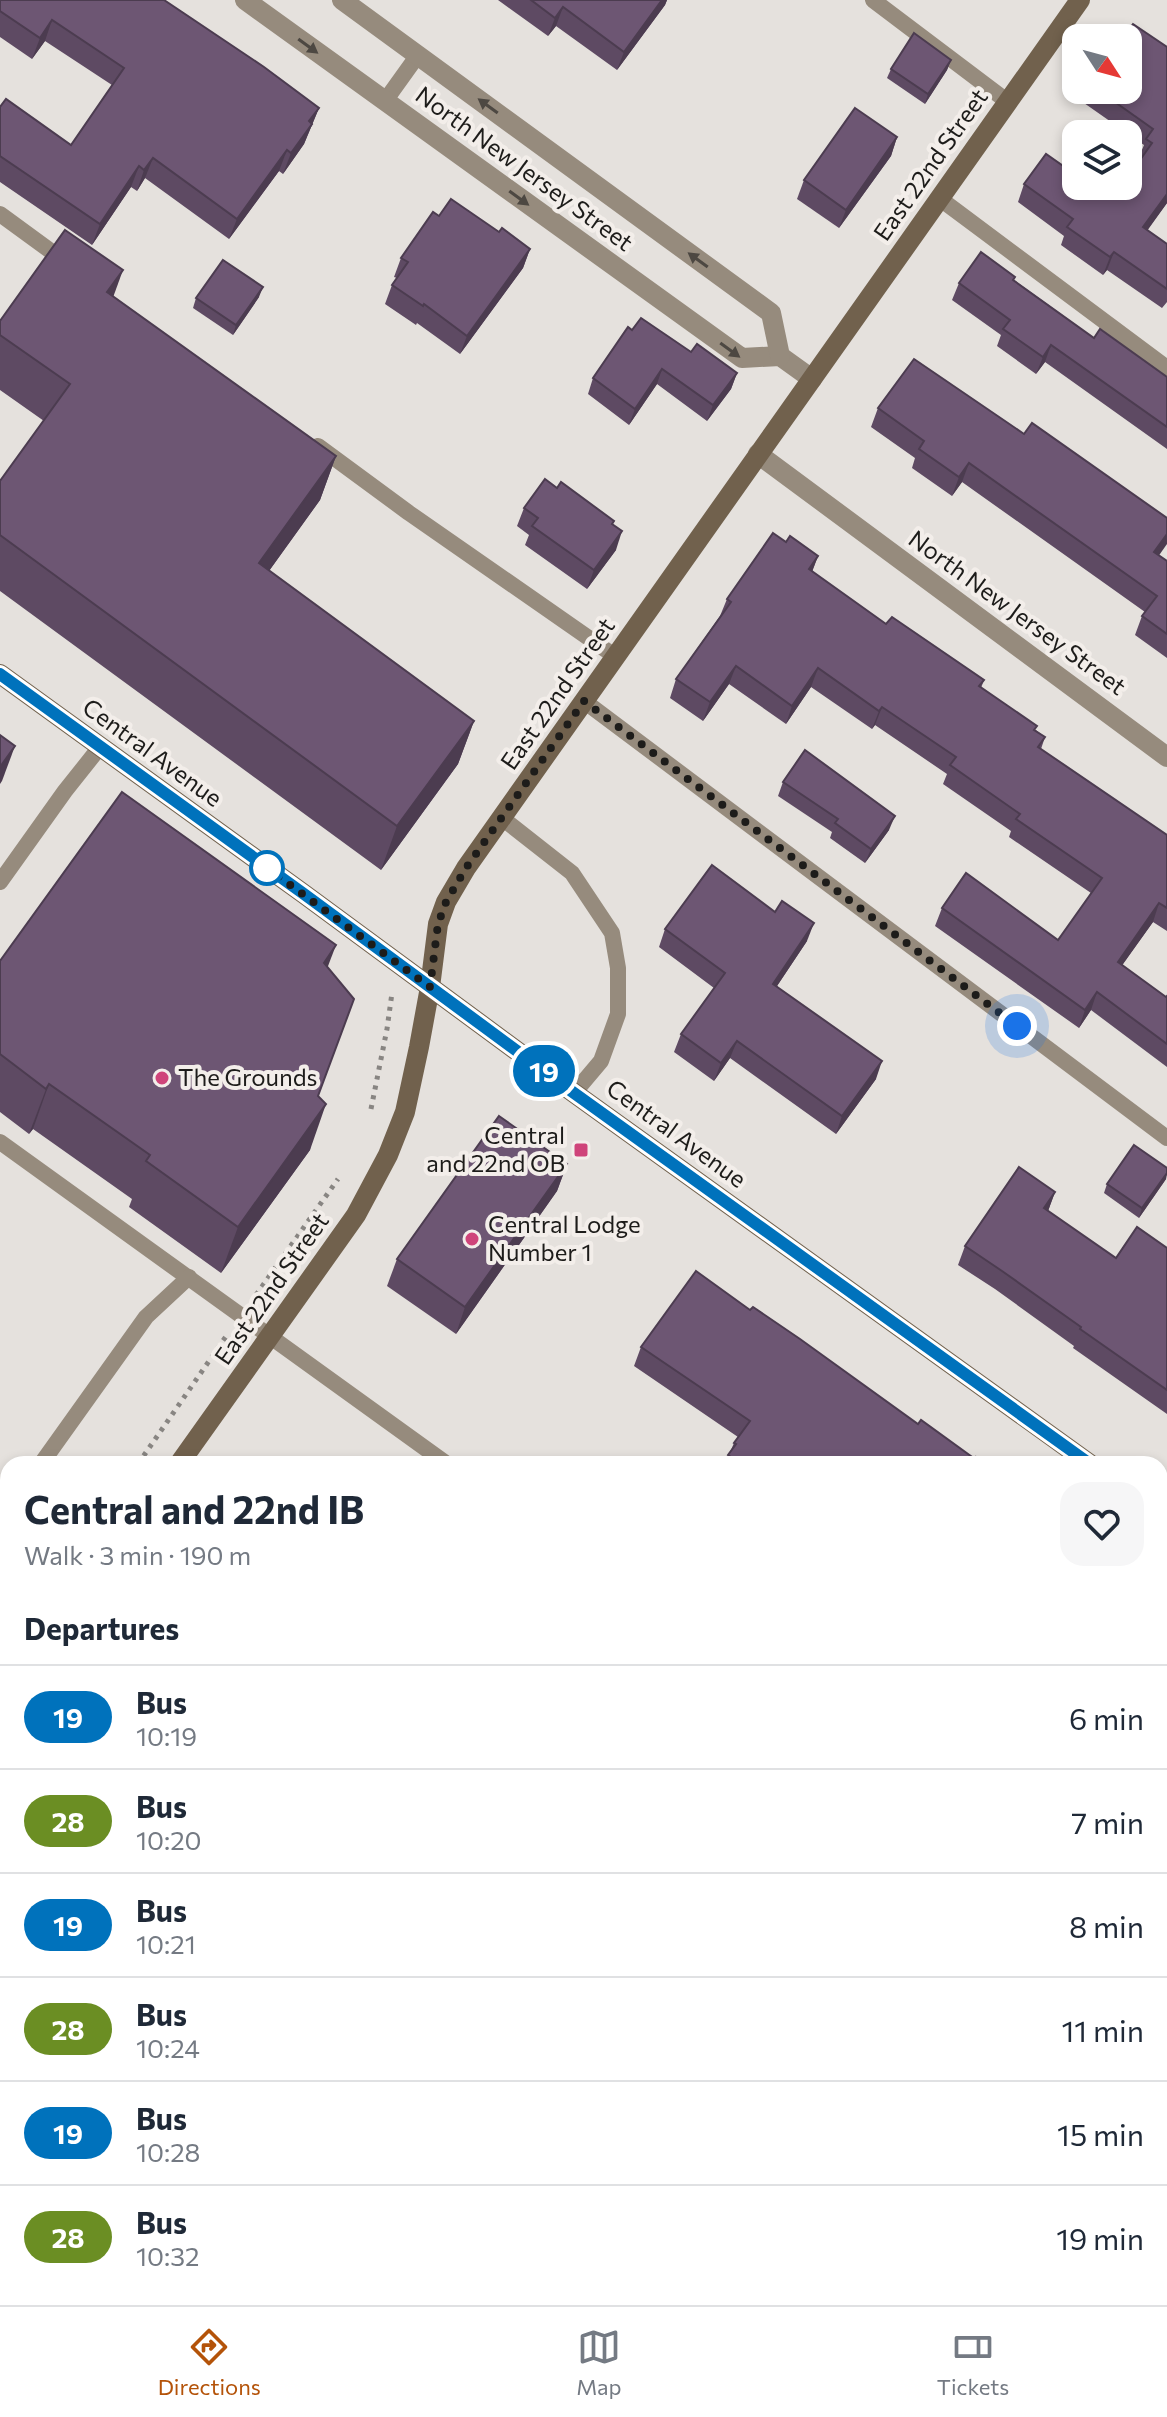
<!DOCTYPE html>
<html lang="en">
<head>
<meta charset="utf-8">
<style>
	:root { --surface:#fff; --page:#f6f6f7; --text:#1f2937; --muted:#747a83; --line:#e0e1e3; --accent:#b45309 }
	body { margin:0; font-family:Commissioner,sans-serif; background:var(--page); color:var(--text); height:100vh; display:flex; flex-direction:column; font-size:30px; white-space:nowrap }
	* { box-sizing:border-box; margin:0 }
	p { font-size:26px; color:var(--muted) }
	.icon { flex:none; width:44px; height:44px; fill:none; stroke:currentColor; stroke-width:2; stroke-linecap:round; stroke-linejoin:round }
	.map { position:relative; flex:1; overflow:hidden }
	.drawer { position:absolute; left:0px; top:1456px; width:1168px; height:850px; display:flex; flex-direction:column; background:var(--surface); border-radius:24px 24px 0 0; box-shadow:0 4px 12px #0003 }
	.drawer>* { flex:none }
	.badge { padding:0 16px; border-radius:26px; font-size:28px; line-height:52px }
	.needle { width:52px; rotate:126deg }
	.tools { position:absolute; left:1062px; top:24px; display:grid; gap:16px }
	.tools a { display:grid; place-items:center; width:80px; height:80px; border-radius:16px; background:var(--surface); box-shadow:0 4px 12px #0003; font-size:40px }
	.you { position:absolute; width:40px; height:40px; margin:-20px; border:6px solid #fff; border-radius:50%; background:#1a73e8; box-shadow:0 0 0 12px #1a73e833 }
	.map>.badge { position:absolute; translate:-50% -50%; box-shadow:0 0 0 4px #fff }
	h2 { padding:0 24px; font-size:30px; line-height:72px }
	.round { display:grid; place-items:center; flex:none; width:84px; height:84px; border-radius:24px; background:var(--page) }
	.overview { display:flex; align-items:center; justify-content:space-between; height:136px; padding:0 24px }
	h1 { font-size:38px; font-weight:700; line-height:60px }
	ul { padding:0; list-style:none }
	li { display:flex; align-items:center; gap:24px; height:104px; padding:0 24px; border-top:2px solid var(--line) }
	li div { flex:1 }
	li b { display:block; font-size:30px }
	li em { font-style:normal }
	li .badge { min-width:88px; font-weight:700; text-align:center }
	.tab-bar { display:flex; justify-content:space-around; align-items:center; height:112px; border-top:2px solid var(--line); background:var(--surface); font-size:22px; color:var(--muted) }
	.tab-bar a { display:grid; justify-items:center; gap:4px }
	.tab-bar .current { color:var(--accent) }
	.map>svg:first-child { display:block }
	.lines { fill:none; stroke-linecap:round; stroke-linejoin:round }
	.path { stroke:#888582; stroke-width:5; stroke-dasharray:4 6; stroke-linecap:butt }
	.lane { stroke:#968b7d; stroke-width:16 }
	.street { stroke:#968b7d; stroke-width:20 }
	.secondary { stroke:#71614d; stroke-width:20 }
	.wall { fill:#5e4a63 }
	.shaded-wall { fill:#4c3c50 }
	.building { fill:#6d5673; stroke:#4c3c50; stroke-width:2 }
	.oneway { fill:#4d4842 }
	.line-casing { stroke:#fff; stroke-width:18 }
	.line { stroke:#0072bc; stroke-width:12 }
	.walk { stroke:#1d1c1a; stroke-width:8; stroke-dasharray:0 14.4 }
	.stop-dot { fill:#fff; stroke:#0072bc; stroke-width:4 }
	.poi-dot { fill:#cf447a; stroke:#f3eeea; stroke-width:3 }
	.labels { text-anchor:middle; stroke-width:8; stroke-linejoin:round; paint-order:stroke }
	.street-label { font-size:24px; fill:#1d1c1a; stroke:#f3eeea }
	.poi-label { font-size:24px; fill:#1d1c1a; stroke:#f3eeea; text-anchor:start }
</style>
</head>
<body>
<div class="map">
<svg width="1167" height="2305" viewBox="0 0 1167 2305">
	<rect width="100%" height="100%" fill="#e5e1dd"/>
	<g class="lines">
		<g class="path">
			<path d="M 371,1109 L 387,1029 L 392,993"/>
			<path d="M 256,1295 L 338,1179"/>
			<path d="M 138,1464 L 227,1335"/>
		</g>
		<g class="lane">
			<path d="M 873,0 L 1008,102"/>
			<path d="M 385,101 L 418,55"/>
			<path d="M 939,198 L 1167,368"/>
			<path d="M 0,214 L 67,263"/>
			<path d="M 318,446 L 409,513 L 616,657"/>
			<path d="M 584,701 L 1167,1138"/>
			<path d="M 502,818 L 572,873 L 612,933 L 618,968 L 618,1014 L 601,1061 L 574,1093"/>
			<path d="M 0,882 L 65,791 L 100,747"/>
			<path d="M 0,1142 L 447,1464"/>
			<path d="M 41,1464 L 146,1317 L 189,1277"/>
			<path d="M 2,1520 L 8,1511"/>
			<path d="M 1160,1979 L 1167,1984"/>
			<path d="M 0,2102 L 8,2108"/>
			<path d="M 271,2298 L 281,2305"/>
		</g>
		<g class="street">
			<path d="M 245,0 L 742,358 L 780,356 L 812,379"/>
			<path d="M 342,0 L 771,313 L 780,356"/>
			<path d="M 758,454 L 1167,757"/>
			<path d="M 0,1624 L 8,1630"/>
			<path d="M 1160,2032 L 1167,2022"/>
			<path d="M 938,2298 L 948,2305"/>
			<path d="M 971,2305 L 976,2298"/>
		</g>
		<g class="secondary">
			<path d="M 0,674 L 304,894 L 574,1093 L 1090,1464"/>
			<path d="M 179,1464 L 356,1215 L 388,1155 L 405,1112 L 419,1047 L 430,987 L 438,924 L 446,902 L 466,868 L 1080,0"/>
			<path d="M 1160,1514 L 1167,1519"/>
			<path d="M 0,1719 L 8,1707"/>
		</g>
	</g>
	<g class="wall">
		<path d="M 0,0 L 319,108 L 304,144 L 283,174 L 279,171 L 229,239 L 145,178 L 137,191 L 131,187 L 92,245 L 0,182 L 0,107 L 71,145 L 112,85 L 45,41 L 32,59 L 0,37 Z"/>
		<path d="M 498,0 L 667,0 L 665,5 L 617,70 L 556,26 L 548,36 Z"/>
		<path d="M 1167,47 L 1167,203 L 1147,230 L 1167,244 L 1167,302 L 1162,308 L 1107,270 L 1103,275 L 1061,245 L 1064,236 L 1018,202 L 1024,184 L 1094,188 L 1114,196 L 1142,158 L 1139,157 L 1144,145 L 1084,103 L 1088,90 L 1128,90 Z"/>
		<path d="M 951,60 L 947,70 L 925,104 L 887,78 L 891,69 Z"/>
		<path d="M 897,137 L 891,156 L 839,228 L 797,199 L 804,180 Z"/>
		<path d="M 439,216 L 499,232 L 530,249 L 523,268 L 460,354 L 417,323 L 416,325 L 385,304 L 392,285 L 397,278 L 394,277 L 401,258 Z"/>
		<path d="M 1015,277 L 1014,280 L 1094,338 L 1167,377 L 1167,449 L 1045,362 L 1036,374 L 997,346 L 1001,335 L 952,300 L 959,283 Z"/>
		<path d="M 113,297 L 336,456 L 320,500 L 269,571 L 474,721 L 458,764 L 381,870 L 0,591 L 0,481 L 44,421 L 0,390 L 0,321 Z"/>
		<path d="M 259,297 L 233,335 L 193,308 L 196,298 Z"/>
		<path d="M 632,330 L 691,352 L 737,373 L 731,389 L 707,421 L 657,384 L 629,425 L 588,394 L 593,378 Z"/>
		<path d="M 878,408 L 1159,555 L 1167,561 L 1167,658 L 1135,635 L 1142,616 L 1145,612 L 962,482 L 952,496 L 912,468 L 915,458 L 871,427 Z"/>
		<path d="M 557,488 L 614,521 L 613,524 L 616,550 L 587,589 L 525,545 L 529,535 L 517,526 L 524,508 Z"/>
		<path d="M 786,542 L 818,556 L 812,572 L 886,624 L 984,680 L 981,688 L 1045,737 L 1041,749 L 1167,835 L 1167,931 L 1153,922 L 1122,965 L 1166,997 L 1167,996 L 1167,1067 L 1091,1010 L 1079,1028 L 935,926 L 942,908 L 1058,940 L 1091,893 L 1009,837 L 1011,831 L 943,784 L 947,774 L 875,725 L 872,729 L 811,687 L 786,724 L 729,684 L 703,721 L 670,698 L 676,679 L 720,616 L 727,599 Z"/>
		<path d="M 783,782 L 889,830 L 865,863 L 830,838 L 832,832 L 778,796 Z"/>
		<path d="M 665,929 L 807,941 L 777,986 L 876,1079 L 836,1134 L 730,1058 L 714,1081 L 674,1052 L 681,1034 L 714,988 L 659,947 Z"/>
		<path d="M 0,961 L 328,967 L 318,1096 L 310,1150 L 221,1273 L 129,1207 L 132,1199 L 33,1129 L 29,1134 L 0,1112 Z"/>
		<path d="M 567,1164 L 557,1191 L 456,1334 L 387,1286 L 397,1259 Z"/>
		<path d="M 1167,1168 L 1166,1179 L 1139,1218 L 1104,1193 L 1107,1184 Z"/>
		<path d="M 1055,1192 L 1048,1211 L 1116,1258 L 1167,1248 L 1167,1414 L 1073,1348 L 1074,1346 L 995,1289 L 958,1265 L 965,1246 Z"/>
		<path d="M 750,1310 L 918,1424 L 975,1459 L 986,1464 L 725,1464 L 734,1443 L 738,1437 L 634,1366 L 641,1347 Z"/>
		<path d="M 1160,1591 L 1167,1597 L 1167,1720 L 1160,1715 Z"/>
		<path d="M 0,1837 L 6,1842 L 8,1840 L 8,1950 L 0,1944 Z"/>
		<path d="M 8,2180 L 8,2221 L 0,2215 L 0,2191 Z"/>
		<path d="M 121,2298 L 227,2298 L 237,2305 L 131,2305 Z"/>
	</g>
	<g class="shaded-wall">
		<path d="M 662,0 L 667,0 L 665,5 L 617,70 L 624,52 Z"/>
		<path d="M 563,7 L 556,26 L 548,36 L 555,18 Z"/>
		<path d="M 52,20 L 45,41 L 32,59 L 40,38 Z"/>
		<path d="M 951,60 L 947,70 L 925,104 L 928,94 Z"/>
		<path d="M 319,108 L 304,144 L 283,174 L 291,153 L 309,121 Z"/>
		<path d="M 897,137 L 891,156 L 839,228 L 846,210 Z"/>
		<path d="M 287,150 L 279,171 L 229,239 L 237,219 Z"/>
		<path d="M 153,158 L 145,178 L 137,191 L 144,170 Z"/>
		<path d="M 139,166 L 131,187 L 92,245 L 100,224 Z"/>
		<path d="M 1167,194 L 1167,203 L 1137,245 L 1143,227 Z"/>
		<path d="M 530,249 L 523,268 L 460,354 L 467,336 Z"/>
		<path d="M 1114,252 L 1107,270 L 1103,275 L 1110,257 Z"/>
		<path d="M 123,270 L 107,314 L 107,292 Z"/>
		<path d="M 263,287 L 259,297 L 233,335 L 236,325 Z"/>
		<path d="M 1051,345 L 1045,362 L 1036,374 L 1043,357 Z"/>
		<path d="M 662,369 L 657,384 L 629,425 L 635,409 Z"/>
		<path d="M 737,373 L 731,389 L 707,421 L 713,405 Z"/>
		<path d="M 336,456 L 320,500 L 243,607 L 259,563 Z"/>
		<path d="M 969,463 L 962,482 L 952,496 L 959,477 Z"/>
		<path d="M 622,531 L 616,550 L 587,589 L 594,570 Z"/>
		<path d="M 1167,534 L 1167,544 L 1148,571 L 1154,552 Z"/>
		<path d="M 818,556 L 811,574 L 809,569 Z"/>
		<path d="M 736,666 L 729,684 L 703,721 L 710,702 Z"/>
		<path d="M 818,668 L 811,687 L 786,724 L 792,706 Z"/>
		<path d="M 882,707 L 875,725 L 872,729 L 879,711 Z"/>
		<path d="M 474,721 L 458,764 L 381,870 L 397,826 Z"/>
		<path d="M 15,746 L 2,781 L 0,784 L 0,767 Z"/>
		<path d="M 895,816 L 889,830 L 865,863 L 871,849 Z"/>
		<path d="M 1159,903 L 1153,922 L 1111,981 L 1118,962 Z"/>
		<path d="M 814,923 L 807,941 L 767,1001 L 773,984 Z"/>
		<path d="M 336,945 L 319,990 L 324,963 Z"/>
		<path d="M 1097,992 L 1091,1010 L 1079,1028 L 1085,1010 Z"/>
		<path d="M 737,1041 L 730,1058 L 714,1081 L 721,1063 Z"/>
		<path d="M 882,1061 L 876,1079 L 836,1134 L 842,1116 Z"/>
		<path d="M 49,1084 L 33,1129 L 29,1134 L 46,1089 Z"/>
		<path d="M 326,1104 L 310,1150 L 221,1273 L 238,1227 Z"/>
		<path d="M 567,1164 L 557,1191 L 456,1334 L 465,1307 Z"/>
		<path d="M 1167,1173 L 1166,1179 L 1139,1218 L 1142,1208 Z"/>
		<path d="M 1055,1192 L 1048,1211 L 1044,1208 Z"/>
		<path d="M 1167,1908 L 1167,1918 L 1160,1927 L 1160,1921 L 1163,1914 Z"/>
	</g>
	<g class="building">
		<path d="M 0,0 L 164,0 L 264,67 L 319,108 L 309,121 L 312,124 L 291,153 L 287,150 L 237,219 L 153,158 L 144,170 L 139,166 L 100,224 L 0,156 L 0,107 L 6,99 L 71,145 L 124,68 L 52,20 L 40,38 L 0,11 Z"/>
		<path d="M 531,0 L 662,0 L 624,52 L 563,7 L 555,18 Z"/>
		<path d="M 1133,24 L 1167,47 L 1167,194 L 1143,227 L 1167,244 L 1167,289 L 1114,252 L 1110,257 L 1067,227 L 1073,219 L 1024,184 L 1046,154 L 1076,175 L 1076,186 L 1090,186 L 1094,188 L 1096,186 L 1099,186 L 1114,196 L 1122,186 L 1128,186 L 1128,177 L 1152,143 L 1146,139 L 1153,129 L 1098,90 L 1128,90 L 1128,38 L 1123,38 Z"/>
		<path d="M 914,33 L 951,60 L 928,94 L 891,69 Z"/>
		<path d="M 855,108 L 897,137 L 846,210 L 804,180 Z"/>
		<path d="M 451,199 L 499,232 L 502,228 L 530,249 L 467,336 L 424,304 L 423,306 L 392,285 L 408,262 L 401,258 L 433,212 L 439,216 Z"/>
		<path d="M 65,230 L 123,270 L 107,292 L 336,456 L 259,563 L 474,721 L 397,826 L 0,535 L 0,481 L 70,384 L 0,335 L 0,321 Z"/>
		<path d="M 981,252 L 1015,277 L 1013,280 L 1094,338 L 1100,329 L 1167,377 L 1167,427 L 1051,345 L 1043,357 L 1003,329 L 1010,320 L 959,283 Z"/>
		<path d="M 223,260 L 263,287 L 236,325 L 196,298 Z"/>
		<path d="M 641,318 L 691,352 L 697,344 L 737,373 L 713,405 L 662,369 L 635,409 L 593,378 L 628,327 L 632,330 Z"/>
		<path d="M 914,359 L 1024,434 L 1032,423 L 1167,518 L 1167,534 L 1154,552 L 1167,561 L 1167,634 L 1142,616 L 1157,596 L 969,463 L 959,477 L 919,449 L 924,441 L 878,408 Z"/>
		<path d="M 545,479 L 557,488 L 561,482 L 614,521 L 612,524 L 622,531 L 594,570 L 532,526 L 538,518 L 524,508 Z"/>
		<path d="M 773,533 L 786,542 L 790,536 L 818,556 L 809,569 L 886,624 L 892,617 L 984,680 L 979,686 L 1037,726 L 1034,730 L 1045,737 L 1038,747 L 1167,835 L 1167,908 L 1159,903 L 1118,962 L 1166,997 L 1167,996 L 1167,1044 L 1097,992 L 1085,1010 L 942,908 L 966,873 L 1058,940 L 1102,878 L 1016,819 L 1020,814 L 950,765 L 956,757 L 882,707 L 879,711 L 818,668 L 792,706 L 736,666 L 710,702 L 676,679 L 731,602 L 727,599 Z"/>
		<path d="M 0,735 L 15,746 L 0,767 Z"/>
		<path d="M 805,750 L 895,816 L 871,849 L 835,823 L 838,819 L 783,782 Z"/>
		<path d="M 122,792 L 336,945 L 324,963 L 354,999 L 318,1096 L 326,1104 L 238,1227 L 146,1161 L 150,1155 L 49,1084 L 46,1089 L 0,1054 L 0,961 Z"/>
		<path d="M 712,865 L 775,912 L 782,901 L 814,923 L 773,984 L 882,1061 L 842,1116 L 737,1041 L 721,1063 L 681,1034 L 725,973 L 665,929 Z"/>
		<path d="M 499,1116 L 567,1164 L 465,1307 L 397,1259 Z"/>
		<path d="M 1134,1145 L 1167,1168 L 1167,1173 L 1142,1208 L 1107,1184 Z"/>
		<path d="M 1019,1167 L 1055,1192 L 1044,1208 L 1116,1258 L 1137,1227 L 1167,1248 L 1167,1390 L 1080,1329 L 1081,1327 L 1002,1271 L 965,1246 Z"/>
		<path d="M 696,1271 L 750,1310 L 753,1307 L 800,1339 L 918,1424 L 921,1420 L 975,1459 L 976,1457 L 986,1464 L 741,1464 L 728,1455 L 736,1444 L 734,1443 L 750,1421 L 641,1347 Z"/>
		<path d="M 1160,1591 L 1167,1597 L 1167,1695 L 1160,1690 Z"/>
		<path d="M 1167,1729 L 1167,1908 L 1163,1914 L 1160,1912 L 1160,1739 Z"/>
		<path d="M 0,1837 L 6,1842 L 8,1840 L 8,1907 L 0,1901 Z"/>
		<path d="M 8,2180 L 8,2197 L 0,2192 Z"/>
		<path d="M 154,2298 L 227,2298 L 237,2305 L 163,2305 Z"/>
		<path d="M 768,2298 L 811,2298 L 821,2305 L 763,2305 Z"/>
	</g>
	<defs><path id="oneway-solid" d="M-6-.8H1V-3.2L6.5 0L1 3.2V.8H-6Z" transform="scale(2)"/></defs>
	<g class="oneway">
		<use href="#oneway-solid" transform="translate(308 46) rotate(36)"/>
		<use href="#oneway-solid" transform="translate(488 106) rotate(-144)"/>
		<use href="#oneway-solid" transform="translate(519 198) rotate(36)"/>
		<use href="#oneway-solid" transform="translate(698 260) rotate(-144)"/>
		<use href="#oneway-solid" transform="translate(730 350) rotate(36)"/>
	</g>
	<g class="lines">
		<defs>
			<path id="line" d="M 0,674 L 304,894 L 574,1093 L 1090,1464"/>
		</defs>
		<use href="#line" class="line-casing"/>
		<use href="#line" class="line"/>
		<path class="walk" d="M 267,868 L 430,987 L 438,924 L 446,902 L 466,868 L 584,701 L 1017,1026"/>
	</g>
	<circle class="stop-dot" cx="267" cy="868" r="16"/>
	<g class="poi-dot">
		<circle cx="162" cy="1078" r="8"/>
		<rect x="573" y="1142" width="16" height="16" rx="4"/>
		<circle cx="472" cy="1239" r="8"/>
	</g>
	<g class="labels">
		<g class="street-label">
			<text transform="translate(931 165) rotate(-55)" y="8">East 22nd Street</text>
			<text transform="translate(524 169) rotate(36)" y="8">North New Jersey Street</text>
			<text transform="translate(1017 613) rotate(36)" y="8">North New Jersey Street</text>
			<text transform="translate(558 694) rotate(-55)" y="8">East 22nd Street</text>
			<text transform="translate(152 753) rotate(36)" y="8">Central Avenue</text>
			<text transform="translate(676 1134) rotate(36)" y="8">Central Avenue</text>
			<text transform="translate(272 1289) rotate(-55)" y="8">East 22nd Street</text>
		</g>
		<g class="poi-label">
			<text x="178" y="1086">The Grounds</text>
			<text x="565" y="1144" text-anchor="end">Central<tspan x="565" dy="28">and 22nd OB</tspan></text>
			<text x="488" y="1233">Central Lodge<tspan x="488" dy="28">Number 1</tspan></text>
		</g>
	</g>
</svg>
<div class="tools">
<a><svg class="needle" viewBox="-14 -14 28 28"><path d="M0-13l5 13h-10z" fill="#e53935"/><path d="M0 13l5-13h-10z" fill="#747a83"/></svg></a>
<a><svg class="icon" aria-label="layers" viewBox="0 0 24 24"><path d="M12 4l9 5-9 5-9-5zM3 14l9 5 9-5"/></svg></a>
</div>
<div class="you" style="left:1017px;top:1026px"></div>
<b class="badge" style="left:544px;top:1071px;background:#0072bc;color:#fff">19</b>
<section class="drawer">
<div class="overview"><div><h1>Central and 22nd IB</h1><p>Walk · 3 min · 190 m</p></div><a class="round"><svg class="icon" aria-label="heart" viewBox="0 0 24 24"><path d="M12 20l-8-8c-3-5 5-10 8-4 3-6 11-1 8 4z"/></svg></a></div>
<h2>Departures</h2>
<ul>
<li><span class="badge" style="background:#0072bc;color:#fff">19</span><div><b>Bus</b><p>10:19</p></div><em>6 min</em></li>
<li><span class="badge" style="background:#6b8e23;color:#fff">28</span><div><b>Bus</b><p>10:20</p></div><em>7 min</em></li>
<li><span class="badge" style="background:#0072bc;color:#fff">19</span><div><b>Bus</b><p>10:21</p></div><em>8 min</em></li>
<li><span class="badge" style="background:#6b8e23;color:#fff">28</span><div><b>Bus</b><p>10:24</p></div><em>11 min</em></li>
<li><span class="badge" style="background:#0072bc;color:#fff">19</span><div><b>Bus</b><p>10:28</p></div><em>15 min</em></li>
<li><span class="badge" style="background:#6b8e23;color:#fff">28</span><div><b>Bus</b><p>10:32</p></div><em>19 min</em></li>
</ul>
</section>
</div>
<nav class="tab-bar">
<a class="current"><svg class="icon" aria-label="directions" viewBox="0 0 24 24"><path d="M12 3l9 9-9 9-9-9zM9 14v-3h6M13 9l2 2-2 2"/></svg>Directions</a>
<a><svg class="icon" aria-label="map" viewBox="0 0 24 24"><path d="M3 6l6-2 6 2 6-2v14l-6 2-6-2-6 2zM9 4v14M15 6v14"/></svg>Map</a>
<a><svg class="icon" aria-label="tickets" viewBox="0 0 24 24"><path d="M3 7h18v10H3zM15 7v10"/></svg>Tickets</a>
</nav>
</body>
</html>
